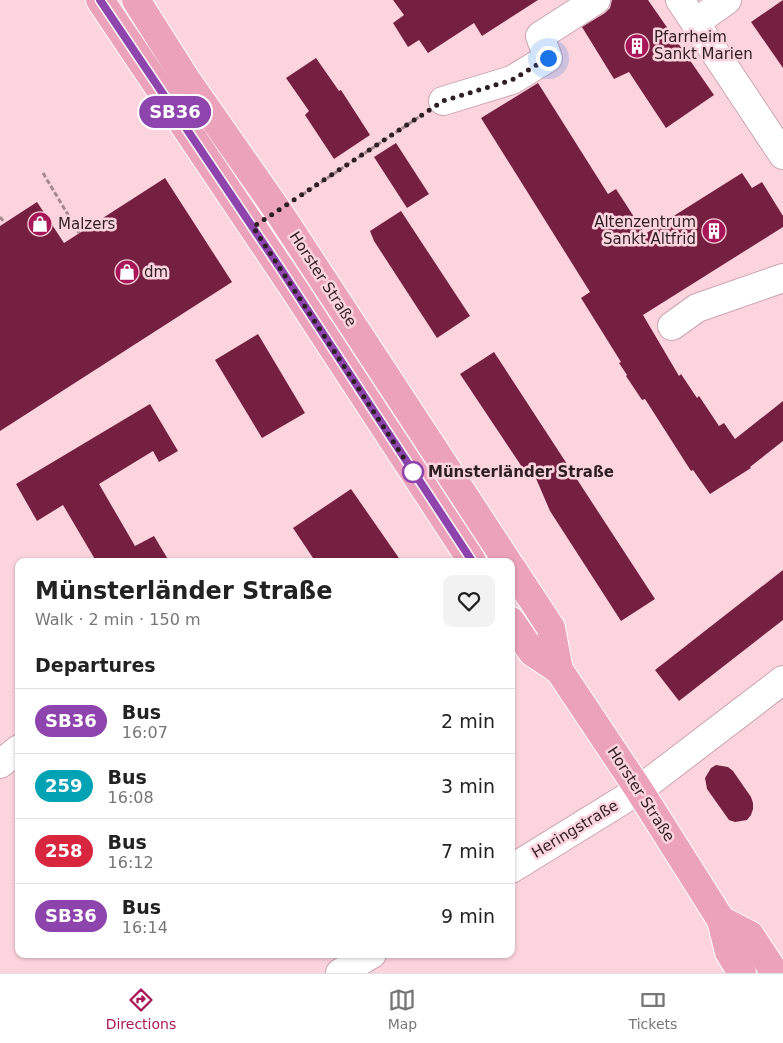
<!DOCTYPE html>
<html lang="en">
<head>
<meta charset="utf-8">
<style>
	:root { --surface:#fff; --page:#f2f2f2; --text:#222; --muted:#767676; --line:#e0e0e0; --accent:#a71757 }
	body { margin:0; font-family:"DejaVu Sans",sans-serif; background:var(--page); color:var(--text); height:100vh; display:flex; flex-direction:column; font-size:19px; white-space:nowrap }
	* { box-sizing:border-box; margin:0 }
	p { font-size:16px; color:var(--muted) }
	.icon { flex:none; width:28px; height:28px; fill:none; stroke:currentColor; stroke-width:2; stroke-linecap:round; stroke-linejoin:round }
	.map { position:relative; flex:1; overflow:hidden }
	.sheet { position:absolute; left:15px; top:558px; width:500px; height:400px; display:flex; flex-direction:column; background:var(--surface); border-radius:10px; box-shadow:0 1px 4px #0004 }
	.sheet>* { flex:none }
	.badge { padding:0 10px; border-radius:16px; font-size:18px; line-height:32px }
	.you { position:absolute; width:25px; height:25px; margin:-12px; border:4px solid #fff; border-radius:50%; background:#1a73e8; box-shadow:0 0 0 8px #1a73e833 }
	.map>.badge { position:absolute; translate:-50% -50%; box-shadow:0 0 0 2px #fff }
	h2 { padding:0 20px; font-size:19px; line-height:45px }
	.round { display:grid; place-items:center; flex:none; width:52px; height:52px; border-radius:10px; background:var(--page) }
	.overview { display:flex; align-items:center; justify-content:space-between; height:85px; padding:0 20px }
	h1 { font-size:24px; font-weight:600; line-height:38px }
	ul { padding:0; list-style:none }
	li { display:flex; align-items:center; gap:15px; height:65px; padding:0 20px; border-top:1px solid var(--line) }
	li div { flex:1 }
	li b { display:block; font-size:19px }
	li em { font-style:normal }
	li .badge { min-width:55px; font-weight:700; text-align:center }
	.tab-bar { display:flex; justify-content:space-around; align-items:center; height:70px; border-top:1px solid var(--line); background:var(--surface); font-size:14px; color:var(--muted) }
	.tab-bar a { display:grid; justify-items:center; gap:2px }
	.tab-bar .on { color:var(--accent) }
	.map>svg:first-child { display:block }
	.building { fill:#752040 }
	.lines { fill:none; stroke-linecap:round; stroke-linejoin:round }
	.minor-casing { stroke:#caa4ae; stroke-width:30 }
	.major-casing { stroke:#fff; stroke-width:30 }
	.path { stroke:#a68990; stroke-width:3; stroke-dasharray:5 2.5; stroke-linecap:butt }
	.minor { stroke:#fff; stroke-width:28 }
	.major { stroke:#eba2ba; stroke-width:28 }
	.line-casing { stroke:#fff; stroke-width:11 }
	.line { stroke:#8e44ad; stroke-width:8 }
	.walk { stroke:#2d1f23; stroke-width:5; stroke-dasharray:0 9 }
	.stop-dot { fill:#fff; stroke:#8e44ad; stroke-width:2.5 }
	.labels { text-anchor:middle; stroke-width:5; stroke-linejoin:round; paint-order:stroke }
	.poi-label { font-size:15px; fill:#2d1f23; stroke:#fcd4de; text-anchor:start }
	.street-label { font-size:15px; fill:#2d1f23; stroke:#fcd4de }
	.stop-label { font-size:15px; font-weight:bold; fill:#2d1f23; stroke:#fcd4de; text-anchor:start }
</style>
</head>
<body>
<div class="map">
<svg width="783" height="973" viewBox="0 0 783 973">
	<rect width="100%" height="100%" fill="#fcd4de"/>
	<g class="building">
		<path d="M 393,0 L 538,0 L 482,36 L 474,23 L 428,53 L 419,40 L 408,47 L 393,23 L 404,15 Z"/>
		<path d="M 612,0 L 648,0 L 714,95 L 666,128 L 629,72 L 614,79 L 582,27 L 605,13 L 610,8 Z"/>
		<path d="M 783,0 L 783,68 L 751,22 Z"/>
		<path d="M 316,58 L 339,91 L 341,90 L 370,135 L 334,159 L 305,115 L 309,111 L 286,78 Z"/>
		<path d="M 538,83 L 608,194 L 616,189 L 645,234 L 742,173 L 752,188 L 762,182 L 783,216 L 783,227 L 643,315 L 679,376 L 681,374 L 697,398 L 699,396 L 719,426 L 724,423 L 735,439 L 783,401 L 783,441 L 750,467 L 751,468 L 710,494 L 693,470 L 691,471 L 645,399 L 642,400 L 626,376 L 627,375 L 619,363 L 621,362 L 581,298 L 590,292 L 481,118 Z"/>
		<path d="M 396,143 L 429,194 L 407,208 L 374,157 Z"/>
		<path d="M 165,178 L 232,282 L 0,431 L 0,226 L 37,202 L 64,243 Z"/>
		<path d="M 401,211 L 470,316 L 437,338 L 374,241 L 370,231 Z"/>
		<path d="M 258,334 L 305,413 L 262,438 L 215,360 Z"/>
		<path d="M 494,352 L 655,599 L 621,621 L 550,511 L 535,476 L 530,479 L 460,374 Z"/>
		<path d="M 150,404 L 178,451 L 159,462 L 153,451 L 99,484 L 135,546 L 154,536 L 169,561 L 96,561 L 63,505 L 37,521 L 16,484 Z"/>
		<path d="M 351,489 L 401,561 L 315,561 L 293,528 Z"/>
		<path d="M 783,570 L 783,620 L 679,701 L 655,670 Z"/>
		<path d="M 716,765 L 728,767 L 733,771 L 751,797 L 753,803 L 753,809 L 751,815 L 747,820 L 735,822 L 729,820 L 707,789 L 705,778 L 711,768 Z"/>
	</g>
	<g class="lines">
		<defs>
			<g id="minor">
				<path d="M 680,0 L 783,155"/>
				<path d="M 696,22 L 727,0"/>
				<path d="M 443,101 L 512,80 L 548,58 L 540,36 L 596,0"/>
				<path d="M 672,326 L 697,308 L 783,278"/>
				<path d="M 0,764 L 19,749"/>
				<path d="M 511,869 L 639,790 L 783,680"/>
				<path d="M 340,973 L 372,954"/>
			</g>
			<g id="major">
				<path d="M 100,0 L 292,286 L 472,561"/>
				<path d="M 136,0 L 186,79 L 278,211 L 507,561"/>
				<path d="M 511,567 L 551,628 L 559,670 L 639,790 L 721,920 L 729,952 L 742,973"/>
				<path d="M 511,621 L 532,652 L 559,670"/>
				<path d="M 721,920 L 750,935 L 775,973"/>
			</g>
		</defs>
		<use href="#minor" class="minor-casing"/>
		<use href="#major" class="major-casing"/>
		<g class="path">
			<path d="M 43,173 L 79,233"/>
			<path d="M 302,195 L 419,117"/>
			<path d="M 0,217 L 5,223"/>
		</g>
		<use href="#minor" class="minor"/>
		<use href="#major" class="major"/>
	</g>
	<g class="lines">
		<defs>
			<path id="line" d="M 100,0 L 282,271 L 472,561"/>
		</defs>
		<use href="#line" class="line-casing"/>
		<use href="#line" class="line"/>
		<path class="walk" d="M 413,472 L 253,227 L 443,101 L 512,80 L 548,58"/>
	</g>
	<defs>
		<symbol id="building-disc" viewBox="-11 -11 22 22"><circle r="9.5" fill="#a71757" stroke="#fcd4de"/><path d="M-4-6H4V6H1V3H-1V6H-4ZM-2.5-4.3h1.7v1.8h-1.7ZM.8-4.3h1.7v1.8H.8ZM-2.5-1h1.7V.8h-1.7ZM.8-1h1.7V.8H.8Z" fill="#fff"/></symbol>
		<symbol id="shop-disc" viewBox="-11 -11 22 22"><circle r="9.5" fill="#a71757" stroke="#fcd4de"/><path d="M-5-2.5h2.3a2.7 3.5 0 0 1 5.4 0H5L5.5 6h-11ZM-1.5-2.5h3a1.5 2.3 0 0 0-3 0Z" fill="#fff"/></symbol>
	</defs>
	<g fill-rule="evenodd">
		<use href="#building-disc" x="623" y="32" width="28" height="28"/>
		<use href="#shop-disc" x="26" y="210" width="28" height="28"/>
		<use href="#building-disc" x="700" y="217" width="28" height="28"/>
		<use href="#shop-disc" x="113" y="258" width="28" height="28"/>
	</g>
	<circle class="stop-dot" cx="413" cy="472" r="10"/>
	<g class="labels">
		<g class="poi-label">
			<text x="654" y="42">Pfarrheim<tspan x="654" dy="17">Sankt Marien</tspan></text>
			<text x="696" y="227" text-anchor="end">Altenzentrum<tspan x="696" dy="17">Sankt Altfrid</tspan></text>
			<text x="58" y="229">Malzers</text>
			<text x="144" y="277">dm</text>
		</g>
		<g class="street-label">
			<text transform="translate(323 279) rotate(57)" y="5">Horster Straße</text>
			<text transform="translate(641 794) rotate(57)" y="5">Horster Straße</text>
			<text transform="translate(575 829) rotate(-31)" y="5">Heringstraße</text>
		</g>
		<g class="stop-label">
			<text x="428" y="477">Münsterländer Straße</text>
		</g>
	</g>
</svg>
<div class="you" style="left:548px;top:58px"></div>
<b class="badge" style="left:175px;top:112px;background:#8e44ad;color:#fff">SB36</b>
<section class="sheet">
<div class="overview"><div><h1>Münsterländer Straße</h1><p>Walk · 2 min · 150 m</p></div><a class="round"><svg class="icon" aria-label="heart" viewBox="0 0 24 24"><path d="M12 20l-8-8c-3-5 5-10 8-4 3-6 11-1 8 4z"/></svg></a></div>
<h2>Departures</h2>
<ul>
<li><span class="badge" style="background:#8e44ad;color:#fff">SB36</span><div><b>Bus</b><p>16:07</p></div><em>2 min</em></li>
<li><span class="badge" style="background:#00a3b4;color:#fff">259</span><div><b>Bus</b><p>16:08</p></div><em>3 min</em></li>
<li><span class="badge" style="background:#d7263d;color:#fff">258</span><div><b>Bus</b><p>16:12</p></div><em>7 min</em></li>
<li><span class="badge" style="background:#8e44ad;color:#fff">SB36</span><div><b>Bus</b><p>16:14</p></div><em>9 min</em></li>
</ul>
</section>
</div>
<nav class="tab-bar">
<a class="on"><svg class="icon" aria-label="directions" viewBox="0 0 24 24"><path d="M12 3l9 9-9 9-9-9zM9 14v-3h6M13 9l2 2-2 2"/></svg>Directions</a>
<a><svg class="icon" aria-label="map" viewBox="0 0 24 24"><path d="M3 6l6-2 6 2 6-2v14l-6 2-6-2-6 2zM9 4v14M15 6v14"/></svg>Map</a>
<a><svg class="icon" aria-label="tickets" viewBox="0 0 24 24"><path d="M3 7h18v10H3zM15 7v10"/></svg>Tickets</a>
</nav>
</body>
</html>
